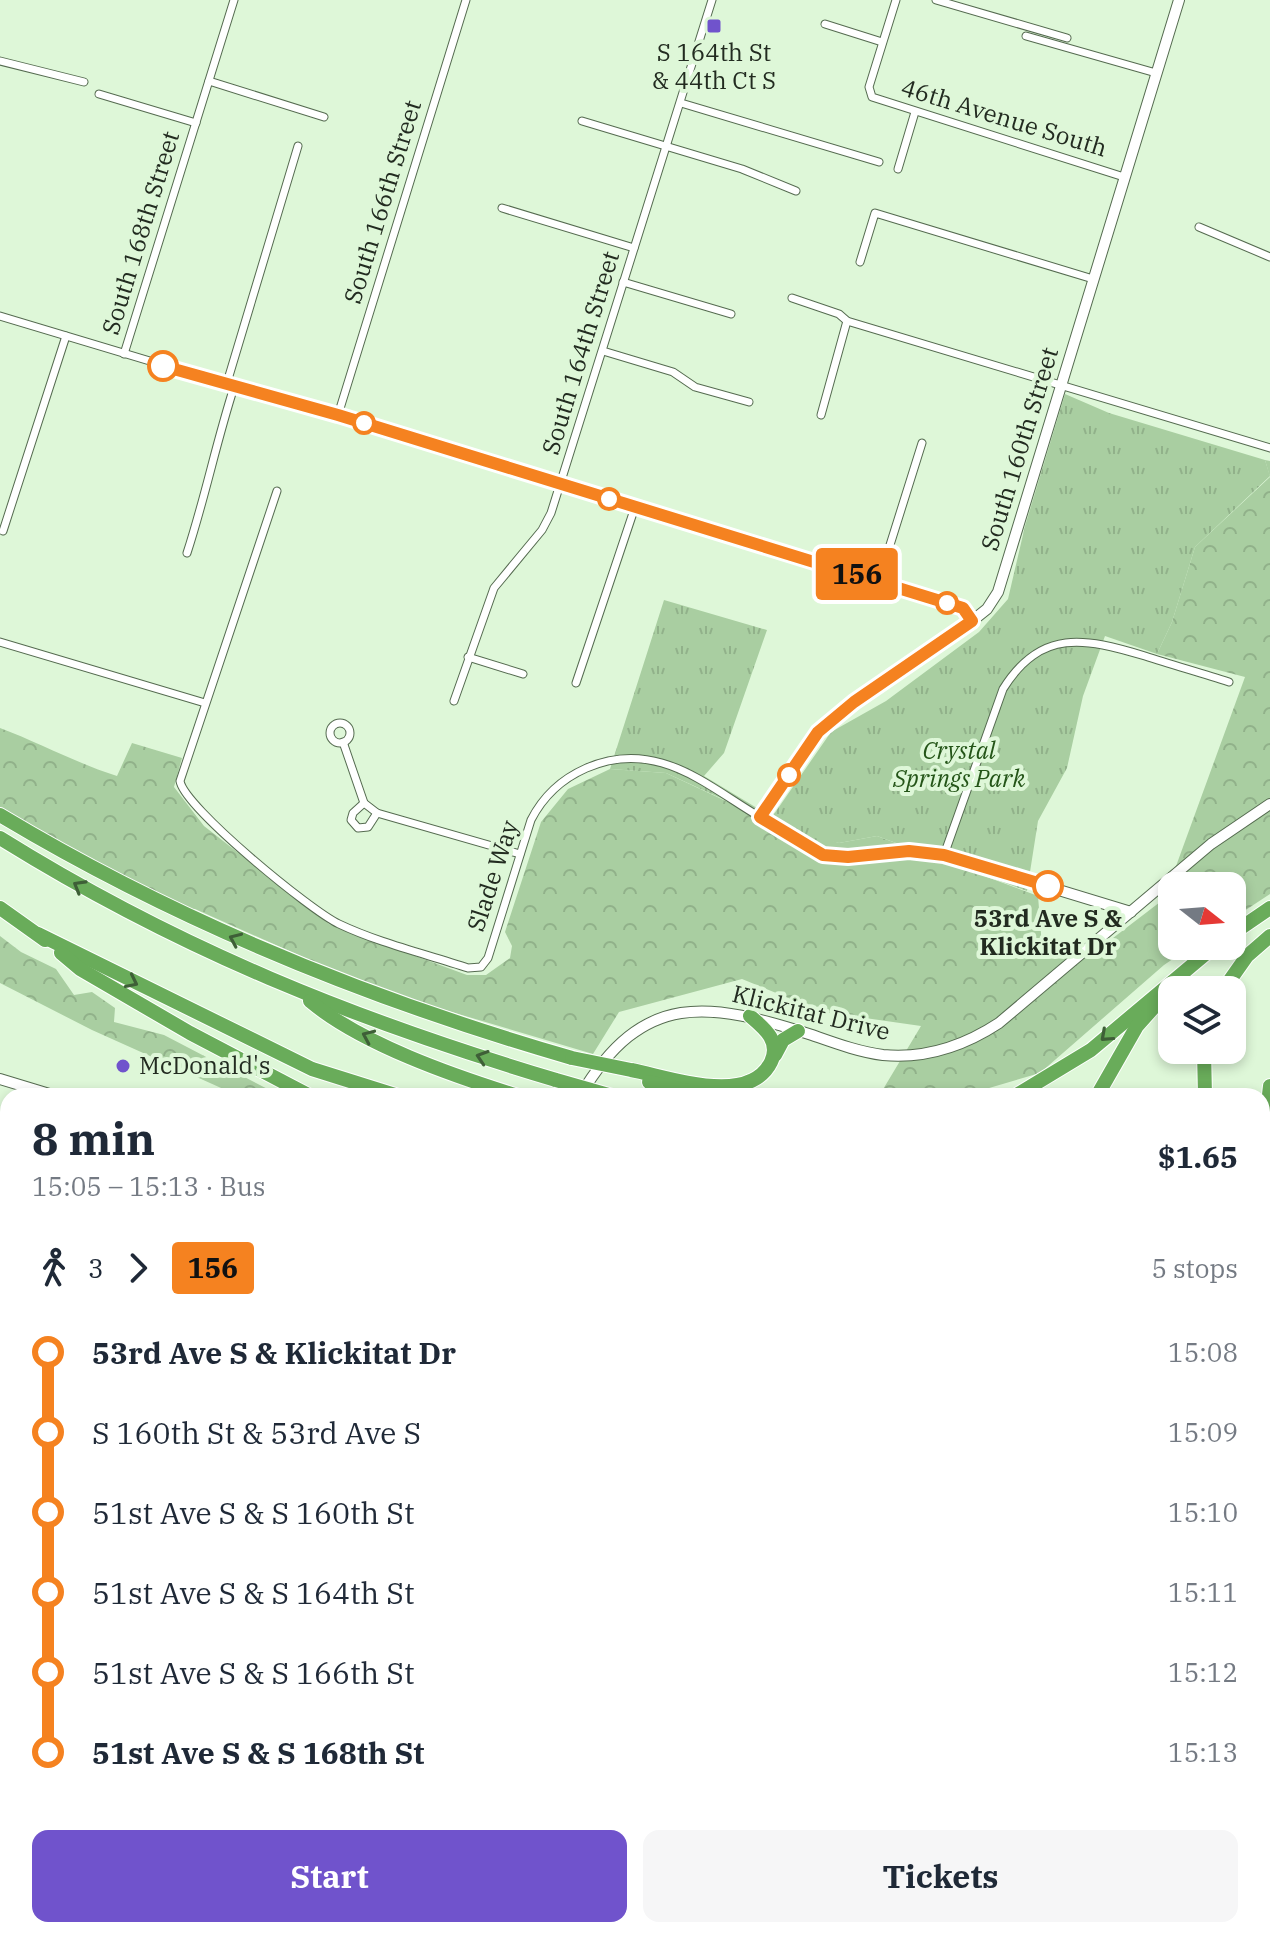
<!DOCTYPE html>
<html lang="en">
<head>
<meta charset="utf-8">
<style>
	:root { --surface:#fff; --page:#f6f6f7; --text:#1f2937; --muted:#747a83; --accent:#7053cc }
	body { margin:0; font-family:"IBM Plex Serif",serif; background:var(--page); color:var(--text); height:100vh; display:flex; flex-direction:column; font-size:30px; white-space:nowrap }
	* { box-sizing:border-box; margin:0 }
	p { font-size:26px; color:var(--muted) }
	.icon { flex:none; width:44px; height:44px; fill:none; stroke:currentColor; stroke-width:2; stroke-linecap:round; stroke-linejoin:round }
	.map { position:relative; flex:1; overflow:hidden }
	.details { position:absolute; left:0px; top:1088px; width:1270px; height:850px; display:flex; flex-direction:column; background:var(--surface); border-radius:24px 24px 0 0; box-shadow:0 4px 12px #0003 }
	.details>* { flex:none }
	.badge { padding:0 16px; border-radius:6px; font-size:28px; line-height:52px }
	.needle { width:52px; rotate:107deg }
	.fabs { position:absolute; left:1158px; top:872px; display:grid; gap:16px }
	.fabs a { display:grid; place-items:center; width:88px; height:88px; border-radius:16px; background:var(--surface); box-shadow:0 4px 12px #0003; font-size:40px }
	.map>.badge { position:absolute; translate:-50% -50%; box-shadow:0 0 0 4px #fff }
	.legs { display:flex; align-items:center; gap:12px; height:88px; padding:0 32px; font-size:26px }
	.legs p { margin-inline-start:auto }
	.head { display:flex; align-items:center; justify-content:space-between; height:136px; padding:0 32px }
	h1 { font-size:44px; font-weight:700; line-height:60px }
	.button { display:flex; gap:16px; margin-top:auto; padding:16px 32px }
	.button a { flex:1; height:92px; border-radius:16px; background:var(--accent); color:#fff; font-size:32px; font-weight:700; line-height:92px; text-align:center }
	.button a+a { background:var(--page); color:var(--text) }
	ul { padding:0 32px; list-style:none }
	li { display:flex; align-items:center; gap:28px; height:80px; font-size:30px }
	li i { display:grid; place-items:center; width:12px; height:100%; margin:0 10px; background:currentColor }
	li i::after { content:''; width:20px; height:20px; margin:-10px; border:6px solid; border-radius:50%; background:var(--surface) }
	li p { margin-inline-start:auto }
	li:first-child i { background:linear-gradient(#0000 50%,currentColor 0) }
	li:last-child i { background:linear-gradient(currentColor 50%,#0000 0) }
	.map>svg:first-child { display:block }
	.forest { fill:url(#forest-crowns) }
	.park { fill:url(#park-tufts) }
	.water { fill:url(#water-rules) }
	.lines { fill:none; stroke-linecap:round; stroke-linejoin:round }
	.stream { stroke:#aade9e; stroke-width:2 }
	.street-casing { stroke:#556b50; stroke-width:9 }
	.secondary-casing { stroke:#556b50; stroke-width:12 }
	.highway-casing { stroke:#fff; stroke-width:16 }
	.street { stroke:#fff; stroke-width:7 }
	.secondary { stroke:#fff; stroke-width:10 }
	.highway { stroke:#69ac5a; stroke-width:14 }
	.highway-bridge-casing { stroke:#fff; stroke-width:16; stroke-linecap:butt }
	.highway-bridge { stroke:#69ac5a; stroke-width:14 }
	.oneway { stroke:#3e5f37 }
	.line-1-casing { stroke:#fff; stroke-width:18 }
	.line-1 { stroke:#f58220; stroke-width:12 }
	.poi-dot { fill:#7053cc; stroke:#def7d8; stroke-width:3 }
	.stop-1-dot { fill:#fff; stroke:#f58220; stroke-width:4 }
	.labels { text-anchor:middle; stroke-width:8; stroke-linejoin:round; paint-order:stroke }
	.poi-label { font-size:24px; fill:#222b20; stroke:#def7d8 }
	.street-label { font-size:24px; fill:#222b20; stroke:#def7d8 }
	.park-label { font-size:24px; font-style:italic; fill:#245518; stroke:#def7d8 }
	.stop-label { font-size:24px; font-weight:bold; fill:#222b20; stroke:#def7d8 }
</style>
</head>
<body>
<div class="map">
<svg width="1270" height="1937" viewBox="0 0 1270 1937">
	<defs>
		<pattern id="forest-crowns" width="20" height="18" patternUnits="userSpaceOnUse" patternTransform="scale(2)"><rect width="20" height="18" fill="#a9cea1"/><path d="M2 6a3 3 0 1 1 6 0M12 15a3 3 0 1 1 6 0" fill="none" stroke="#91b18a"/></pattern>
		<pattern id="park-tufts" width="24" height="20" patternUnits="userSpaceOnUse" patternTransform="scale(2)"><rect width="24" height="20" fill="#a9cea1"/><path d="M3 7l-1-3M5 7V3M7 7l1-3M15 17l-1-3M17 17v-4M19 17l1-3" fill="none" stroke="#91b18a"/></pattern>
		<pattern id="water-rules" width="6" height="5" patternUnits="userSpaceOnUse" patternTransform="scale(2)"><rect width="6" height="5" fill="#aade9e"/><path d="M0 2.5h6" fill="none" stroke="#92bf88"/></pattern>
	</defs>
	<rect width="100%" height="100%" fill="#def7d8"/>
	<g class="forest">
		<path d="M 1265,460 L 1270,461 L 1270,894 L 1232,919 L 1232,886 L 1172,886 L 1172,946 L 1192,946 L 1164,965 L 1040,1073 L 962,1096 L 879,1096 L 921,1026 L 823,1012 L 742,979 L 619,1012 L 593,1054 L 418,1002 L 332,970 L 195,909 L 189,911 L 81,856 L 0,808 L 0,728 C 40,743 76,763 117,776 L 132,743 L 182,758 L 174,787 L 204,826 L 329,924 L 467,975 L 486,975 L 510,958 L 512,946 L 505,932 L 541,822 L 568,789 L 610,769 L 666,773 L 760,817 L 839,843 L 877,836 L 1038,896 L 1042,946 L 1096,951 L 1164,899 L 1245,677 L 1157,654 L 1172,622 L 1195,547 L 1270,477 Z"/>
		<path d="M 0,936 L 21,952 L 56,969 L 74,995 L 92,992 L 115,1008 L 114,1022 L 164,1035 L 281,1096 L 239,1096 L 230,1092 L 92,1030 L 0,983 Z"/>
	</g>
	<path class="park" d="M 1065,394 L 1109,413 L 1265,460 L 1270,476 L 1195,547 L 1172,622 L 1157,654 L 1105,636 L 1083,696 L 1067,768 L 1038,821 L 1027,891 L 877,836 L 839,843 L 801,835 L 666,773 L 610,769 L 664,600 L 767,630 L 724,753 L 704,776 L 772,817 L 831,732 L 886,701 L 979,632 L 1008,599 L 1025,526 Z"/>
	<path class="water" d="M 0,1411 L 8,1414 L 8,1562 L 0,1586 Z"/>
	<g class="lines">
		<path class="stream" d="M 879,1937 L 881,1930"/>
		<defs>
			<g id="street">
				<path d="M 896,0 L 869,87 L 872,97 L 1124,177"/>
				<path d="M 936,0 L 1067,38"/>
				<path d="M 825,24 L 882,42"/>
				<path d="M 1026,36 L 1156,73"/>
				<path d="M 0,61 L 84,82"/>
				<path d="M 209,81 L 324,117"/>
				<path d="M 99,94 L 196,123"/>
				<path d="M 681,103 L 879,162"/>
				<path d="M 582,121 L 742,169 L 796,191"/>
				<path d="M 898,169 L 915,112"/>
				<path d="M 502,208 L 634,248"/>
				<path d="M 1199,227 L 1270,257"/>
				<path d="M 860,262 L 875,213 L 1093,279"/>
				<path d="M 623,282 L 731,314"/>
				<path d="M 792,298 L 839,314 L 847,321 L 1270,448"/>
				<path d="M 0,316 L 879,580 L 963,608 L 972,621"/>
				<path d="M 603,351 L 673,372 L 695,387 L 749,402"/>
				<path d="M 124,354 L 234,0"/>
				<path d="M 226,386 L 298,146"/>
				<path d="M 338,415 L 466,0"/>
				<path d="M 821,415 L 847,321"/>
				<path d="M 277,491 L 180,781 C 184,807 311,911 339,924 C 379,943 426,954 468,968 L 481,967 L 488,958 L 531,820 C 555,773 610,748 662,763 C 697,773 729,799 760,817"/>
				<path d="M 3,531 L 66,336"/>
				<path d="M 187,553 C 205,498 216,443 234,387"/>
				<path d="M 879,580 L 922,443"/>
				<path d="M 0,642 L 205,703"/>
				<path d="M 468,657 L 523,674"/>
				<path d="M 576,683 L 635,507"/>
				<path d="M 454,701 L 494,588 L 542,530 L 551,513 L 712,0"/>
				<circle cx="340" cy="733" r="10"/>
				<path d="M 343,742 L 364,803 L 377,813 L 520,854"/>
				<path d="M 364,803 L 353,813 L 351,820 L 358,828 L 368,827 L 377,813"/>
				<path d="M 944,855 L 1003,689 C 1041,628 1085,638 1145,656 C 1173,665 1201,673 1229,682"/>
				<path d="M 1262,1724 L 1270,1726"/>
				<path d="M 1262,1937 L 1270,1912"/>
			</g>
			<g id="secondary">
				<path d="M 1131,912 L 944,855 L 909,851 L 848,857 L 823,855 L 760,817 L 818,732 L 854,702 L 972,621 L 987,609 L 998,592 L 1179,0"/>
				<path d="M 0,1079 L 56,1096"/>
				<path d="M 580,1096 C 643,989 709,1002 812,1035 C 835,1043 859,1052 883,1055 C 925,1059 964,1046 999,1023 L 1211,844 L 1270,804"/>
				<path d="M 1262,1675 L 1270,1666"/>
				<path d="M 0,1844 L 8,1847"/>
				<path d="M 279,1930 L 302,1937"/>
				<path d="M 57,1937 L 60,1930"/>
				<path d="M 839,1937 L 841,1930"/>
				<path d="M 1031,1937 L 1037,1930"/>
			</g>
			<g id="highway">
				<path d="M 0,815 C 180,923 371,1000 572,1058"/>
				<path d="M 0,838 C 178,949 355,1020 556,1080"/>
				<path d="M 0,908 L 45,940"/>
				<path d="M 38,934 L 312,1069 L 398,1096"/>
				<path d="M 1232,934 L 1270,908"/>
				<path d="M 61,953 L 80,969 L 190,1033 L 310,1096"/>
				<path d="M 1223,990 L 1247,956 L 1270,936"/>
				<path d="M 310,1001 C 361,1044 454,1076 518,1096"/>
				<path d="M 1204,1050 L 1205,1096"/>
				<path d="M 775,1055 L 783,1040 L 798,1031"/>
				<path d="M 631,1070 C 669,1077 749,1107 771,1062 C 781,1041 764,1028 750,1016"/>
				<path d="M 649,1082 L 711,1096"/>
				<path d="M 1015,1096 L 1091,1050 L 1215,946"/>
				<path d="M 1097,1096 L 1137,1026 L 1163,997"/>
				<path d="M 1267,1113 L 1270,1086"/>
				<path d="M 1269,1226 L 1270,1249"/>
				<path d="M 1262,1287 L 1270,1286"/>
				<path d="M 1262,1302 L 1270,1301"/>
				<path d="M 1262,1380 L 1270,1358"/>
				<path d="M 1262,1527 L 1270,1501"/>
				<path d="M 1262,1575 L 1270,1556"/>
				<path d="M 899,1930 L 899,1937"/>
				<path d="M 933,1937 L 939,1930"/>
				<path d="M 963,1937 L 969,1930"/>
			</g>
		</defs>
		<use href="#street" class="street-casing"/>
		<use href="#secondary" class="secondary-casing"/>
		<use href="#highway" class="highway-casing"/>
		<use href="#street" class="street"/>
		<use href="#secondary" class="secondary"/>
		<use href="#highway" class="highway"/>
		<defs>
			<g id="highway-bridge">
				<path d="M 572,1058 L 631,1070"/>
				<path d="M 556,1080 L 612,1096"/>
				<path d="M 1267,1113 L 1264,1174 L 1270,1233"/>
			</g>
		</defs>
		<use href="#highway-bridge" class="highway-bridge-casing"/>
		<use href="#highway-bridge" class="highway-bridge"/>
	</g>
	<defs><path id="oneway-chevron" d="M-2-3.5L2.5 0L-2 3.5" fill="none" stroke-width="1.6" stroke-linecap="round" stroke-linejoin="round" transform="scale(2)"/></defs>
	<g class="oneway">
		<use href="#oneway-chevron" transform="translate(79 886) rotate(-150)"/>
		<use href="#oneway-chevron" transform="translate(235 939) rotate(-156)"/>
		<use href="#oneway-chevron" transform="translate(132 982) rotate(26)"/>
		<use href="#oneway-chevron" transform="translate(368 1036) rotate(-156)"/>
		<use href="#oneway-chevron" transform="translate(1106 1036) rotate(138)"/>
		<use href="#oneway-chevron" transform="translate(482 1057) rotate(-162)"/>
	</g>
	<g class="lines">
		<defs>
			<path id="line-1" d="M 163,366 L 338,415 L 963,608 L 972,621 L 854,702 L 818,732 L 760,817 L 823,855 L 848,857 L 909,851 L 944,855 L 1048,886"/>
		</defs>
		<use href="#line-1" class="line-1-casing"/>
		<use href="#line-1" class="line-1"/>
	</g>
	<g class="poi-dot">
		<rect x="706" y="18" width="16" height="16" rx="4"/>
		<circle cx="123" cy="1066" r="8"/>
	</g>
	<g class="stop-1-dot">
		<circle cx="163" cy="366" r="14"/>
		<circle cx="364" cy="423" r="10"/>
		<circle cx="609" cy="499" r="10"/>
		<circle cx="947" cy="603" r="10"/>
		<circle cx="789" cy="775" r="10"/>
		<circle cx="1048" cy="886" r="14"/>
	</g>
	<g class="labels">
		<g class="poi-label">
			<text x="714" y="61">S 164th St<tspan x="714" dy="28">&amp; 44th Ct S</tspan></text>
			<text x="139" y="1074" text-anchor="start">McDonald's</text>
		</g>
		<g class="street-label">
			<text transform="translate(1004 118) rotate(17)" y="8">46th Avenue South</text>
			<text transform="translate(383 202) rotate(-73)" y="8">South 166th Street</text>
			<text transform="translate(141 233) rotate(-73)" y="8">South 168th Street</text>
			<text transform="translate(581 353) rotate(-73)" y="8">South 164th Street</text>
			<text transform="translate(1020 449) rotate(-73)" y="8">South 160th Street</text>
			<text transform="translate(493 876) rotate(-72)" y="8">Slade Way</text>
			<text transform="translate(811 1013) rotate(14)" y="8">Klickitat Drive</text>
		</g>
		<g class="park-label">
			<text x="959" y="759">Crystal<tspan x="959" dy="28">Springs Park</tspan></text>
		</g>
		<g class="stop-label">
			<text x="1048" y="927">53rd Ave S &amp;<tspan x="1048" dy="28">Klickitat Dr</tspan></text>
		</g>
	</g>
</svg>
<div class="fabs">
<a><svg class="needle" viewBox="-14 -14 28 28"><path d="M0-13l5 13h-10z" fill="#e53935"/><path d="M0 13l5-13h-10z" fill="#747a83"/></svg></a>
<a><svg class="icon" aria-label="layers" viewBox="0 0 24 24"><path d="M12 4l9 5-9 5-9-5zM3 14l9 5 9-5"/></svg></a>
</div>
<b class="badge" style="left:857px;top:574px;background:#f58220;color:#111">156</b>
<section class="details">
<div class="head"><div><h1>8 min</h1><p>15:05 – 15:13 · Bus</p></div><b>$1.65</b></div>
<div class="legs"><svg class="icon" aria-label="walk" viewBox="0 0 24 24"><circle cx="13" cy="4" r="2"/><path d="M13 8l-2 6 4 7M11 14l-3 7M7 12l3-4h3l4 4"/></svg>3<svg class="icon" aria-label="forward" viewBox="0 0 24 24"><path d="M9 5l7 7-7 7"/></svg><b class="badge" style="background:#f58220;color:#111">156</b><p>5 stops</p></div>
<ul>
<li><i style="color:#f58220"></i><b>53rd Ave S &amp; Klickitat Dr</b><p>15:08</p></li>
<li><i style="color:#f58220"></i><span>S 160th St &amp; 53rd Ave S</span><p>15:09</p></li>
<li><i style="color:#f58220"></i><span>51st Ave S &amp; S 160th St</span><p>15:10</p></li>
<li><i style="color:#f58220"></i><span>51st Ave S &amp; S 164th St</span><p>15:11</p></li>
<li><i style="color:#f58220"></i><span>51st Ave S &amp; S 166th St</span><p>15:12</p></li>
<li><i style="color:#f58220"></i><b>51st Ave S &amp; S 168th St</b><p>15:13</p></li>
</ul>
<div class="button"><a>Start</a><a>Tickets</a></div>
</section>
</div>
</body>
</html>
